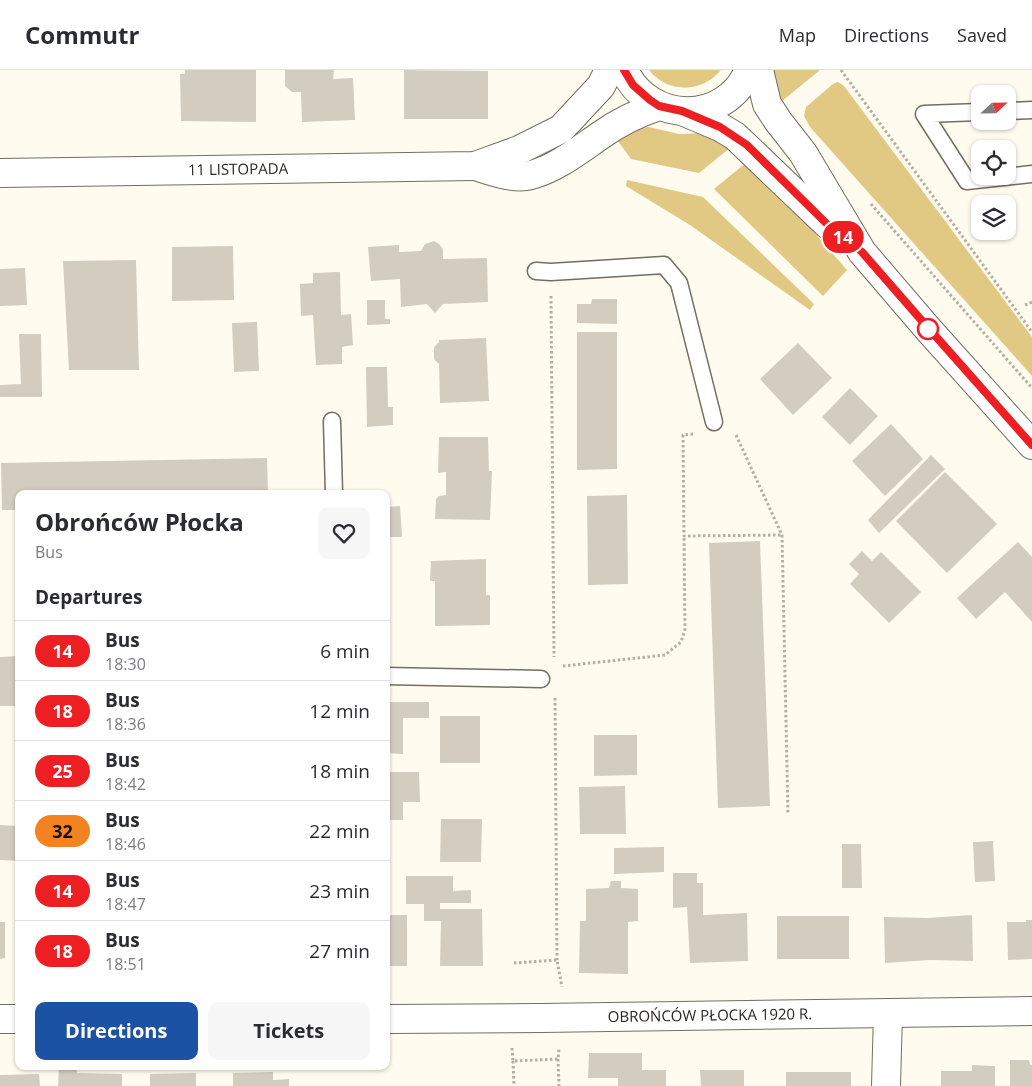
<!DOCTYPE html>
<html lang="en">
<head>
<meta charset="utf-8">
<style>
	:root { --surface:#fff; --page:#f7f7f7; --text:#2b2b33; --muted:#7c7c81; --line:#e1e1e2; --accent:#1b52a3 }
	body { margin:0; font-family:"Open Sans",sans-serif; background:var(--page); color:var(--text); height:100vh; display:flex; flex-direction:column; font-size:19px; white-space:nowrap }
	* { box-sizing:border-box; margin:0 }
	p { font-size:16px; color:var(--muted) }
	.icon { flex:none; width:28px; height:28px; fill:none; stroke:currentColor; stroke-width:2; stroke-linecap:round; stroke-linejoin:round }
	.map { position:relative; flex:1; overflow:hidden }
	.sheet { position:absolute; left:15px; top:420px; width:375px; height:580px; display:flex; flex-direction:column; background:var(--surface); border-radius:10px; box-shadow:0 1px 4px #0004 }
	.sheet>* { flex:none }
	.badge { padding:0 10px; border-radius:16px; font-size:18px; line-height:32px }
	.needle { width:32px; rotate:68deg }
	.buttons { position:absolute; left:971px; top:15px; display:grid; gap:10px }
	.buttons a { display:grid; place-items:center; width:45px; height:45px; border-radius:10px; background:var(--surface); box-shadow:0 1px 4px #0004; font-size:25px }
	.map>.badge { position:absolute; translate:-50% -50%; box-shadow:0 0 0 2px #fff }
	h2 { padding:0 20px; font-size:19px; line-height:45px }
	.round { display:grid; place-items:center; flex:none; width:52px; height:52px; border-radius:10px; background:var(--page) }
	.overview { display:flex; align-items:center; justify-content:space-between; height:85px; padding:0 20px }
	h1 { font-size:24px; font-weight:700; line-height:38px }
	.primary-button { display:flex; gap:10px; margin-top:auto; padding:10px 20px }
	.primary-button a { flex:1; height:58px; border-radius:10px; background:var(--accent); color:#fff; font-size:20px; font-weight:700; line-height:58px; text-align:center }
	.primary-button a+a { background:var(--page); color:var(--text) }
	ul { padding:0; list-style:none }
	li { display:flex; align-items:center; gap:15px; height:60px; padding:0 20px; border-top:1px solid var(--line) }
	li div { flex:1 }
	li b { display:block; font-size:19px }
	li em { font-style:normal }
	li .badge { min-width:55px; font-weight:700; text-align:center }
	header { display:flex; align-items:center; gap:30px; box-sizing:border-box; height:70px; padding:0 25px; background:var(--surface); border-bottom:1px solid var(--line) }
	header strong { font-size:24px }
	nav { display:flex; gap:28px; margin-inline-start:auto; font-size:18px }
	.map>svg:first-child { display:block }
	.green { fill:#e2c983 }
	.building { fill:#d3cdbf }
	.lines { fill:none; stroke-linecap:round; stroke-linejoin:round }
	.service-casing { stroke:#736e62; stroke-width:19 }
	.minor-casing { stroke:#736e62; stroke-width:30 }
	.tertiary-casing { stroke:#736e62; stroke-width:30 }
	.path { stroke:#b3afa6; stroke-width:3; stroke-dasharray:2.5 2.5; stroke-linecap:butt }
	.service { stroke:#fff; stroke-width:16 }
	.minor { stroke:#fff; stroke-width:28 }
	.tertiary { stroke:#fff; stroke-width:28 }
	.line-casing { stroke:#fff; stroke-width:11 }
	.line { stroke:#ee1f23; stroke-width:8 }
	.stop-dot { fill:#fff; stroke:#ee1f23; stroke-width:2.5 }
	.labels { text-anchor:middle; stroke-width:4; stroke-linejoin:round; paint-order:stroke }
	.street-label { font-size:15px; fill:#2b2924; stroke:#fffbef }
</style>
</head>
<body>
<header>
<strong>Commutr</strong>
<nav><a>Map</a><a>Directions</a><a>Saved</a></nav>
</header>
<div class="map">
<svg width="1032" height="1016" viewBox="0 0 1032 1016">
	<rect width="100%" height="100%" fill="#fffbef"/>
	<g class="green">
		<path d="M 649,0 L 721,0 C 702,23 668,24 649,0 Z"/>
		<path d="M 773,0 L 820,0 L 781,32 L 773,12 Z"/>
		<path d="M 838,12 L 844,16 L 1032,267 L 1032,306 L 810,57 L 804,46 L 806,37 L 833,14 Z"/>
		<path d="M 649,57 L 679,64 L 705,63 L 730,78 L 699,103 L 631,89 L 615,67 L 633,58 Z"/>
		<path d="M 747,92 L 774,116 L 847,200 L 823,226 L 714,119 Z"/>
		<path d="M 627,110 L 703,127 L 814,234 L 810,240 L 690,155 L 626,116 Z"/>
	</g>
	<g class="building">
		<path d="M 185,0 L 256,0 L 256,52 L 181,51 L 180,4 L 185,4 Z"/>
		<path d="M 285,0 L 334,0 L 333,9 L 353,8 L 355,50 L 302,52 L 301,22 L 292,22 L 285,16 Z"/>
		<path d="M 404,0 L 488,1 L 488,49 L 404,49 Z"/>
		<path d="M 434,171 L 439,174 L 443,179 L 443,189 L 487,188 L 488,232 L 443,234 L 435,243 L 427,234 L 401,237 L 400,209 L 371,211 L 368,177 L 399,175 L 399,182 L 421,181 L 425,174 Z"/>
		<path d="M 233,176 L 234,230 L 172,231 L 172,177 Z"/>
		<path d="M 136,190 L 139,300 L 69,300 L 63,191 Z"/>
		<path d="M 25,198 L 27,235 L 0,236 L 0,199 Z"/>
		<path d="M 340,202 L 341,245 L 351,244 L 353,275 L 342,277 L 342,294 L 316,295 L 313,245 L 301,246 L 300,214 L 313,213 L 313,203 Z"/>
		<path d="M 592,229 L 617,229 L 617,254 L 577,253 L 577,234 L 591,234 Z"/>
		<path d="M 367,230 L 385,230 L 385,249 L 390,249 L 390,254 L 367,255 Z"/>
		<path d="M 257,252 L 259,301 L 234,302 L 232,253 Z"/>
		<path d="M 577,262 L 617,262 L 617,399 L 577,400 Z"/>
		<path d="M 19,264 L 41,264 L 42,327 L 0,327 L 0,315 L 21,314 Z"/>
		<path d="M 486,268 L 489,331 L 440,333 L 439,294 L 434,289 L 434,277 L 439,272 L 439,270 Z"/>
		<path d="M 798,273 L 832,308 L 793,345 L 760,309 Z"/>
		<path d="M 366,297 L 387,297 L 388,337 L 393,337 L 393,355 L 367,357 Z"/>
		<path d="M 850,318 L 878,346 L 850,375 L 822,347 Z"/>
		<path d="M 891,354 L 923,389 L 885,426 L 852,391 Z"/>
		<path d="M 439,367 L 488,367 L 489,401 L 492,401 L 490,450 L 435,449 L 436,429 L 439,426 L 446,425 L 446,402 L 438,403 Z"/>
		<path d="M 931,385 L 945,399 L 879,463 L 868,450 Z"/>
		<path d="M 267,388 L 268,424 L 19,424 L 19,440 L 2,440 L 1,393 Z"/>
		<path d="M 945,402 L 997,454 L 947,503 L 896,451 Z"/>
		<path d="M 627,425 L 628,514 L 588,515 L 587,426 Z"/>
		<path d="M 400,436 L 402,467 L 386,467 L 386,437 Z"/>
		<path d="M 760,471 L 770,736 L 718,738 L 709,473 Z"/>
		<path d="M 1018,472 L 1032,487 L 1032,552 L 1005,522 L 976,549 L 957,528 Z"/>
		<path d="M 862,481 L 872,491 L 881,482 L 921,522 L 889,553 L 850,514 L 859,504 L 849,494 Z"/>
		<path d="M 486,489 L 486,525 L 490,525 L 490,555 L 435,556 L 435,511 L 430,511 L 431,491 Z"/>
		<path d="M 19,586 L 19,636 L 0,636 L 0,587 Z"/>
		<path d="M 386,632 L 429,632 L 429,648 L 403,648 L 403,684 L 386,683 Z"/>
		<rect x="440" y="646" width="40" height="47"/>
		<path d="M 594,665 L 637,665 L 637,705 L 594,706 Z"/>
		<path d="M 386,702 L 419,702 L 420,732 L 403,732 L 403,750 L 386,750 Z"/>
		<path d="M 625,716 L 626,764 L 580,764 L 579,717 Z"/>
		<path d="M 441,749 L 482,749 L 481,792 L 440,792 Z"/>
		<path d="M 0,755 L 19,756 L 19,791 L 0,790 Z"/>
		<path d="M 993,771 L 995,811 L 975,812 L 973,772 Z"/>
		<path d="M 842,774 L 861,774 L 862,818 L 842,818 Z"/>
		<path d="M 664,777 L 664,802 L 614,804 L 614,778 Z"/>
		<path d="M 673,803 L 697,803 L 697,813 L 703,813 L 703,845 L 747,843 L 748,891 L 690,893 L 687,837 L 673,838 Z"/>
		<path d="M 406,806 L 453,806 L 453,821 L 471,820 L 471,833 L 440,833 L 440,839 L 482,839 L 483,896 L 440,896 L 441,851 L 424,851 L 424,834 L 406,834 Z"/>
		<path d="M 611,811 L 621,811 L 621,818 L 638,819 L 638,851 L 628,852 L 628,904 L 579,903 L 580,851 L 586,851 L 586,819 L 609,818 Z"/>
		<rect x="386" y="845" width="21" height="51"/>
		<path d="M 972,845 L 973,891 L 930,890 L 885,893 L 884,847 L 928,848 Z"/>
		<rect x="777" y="846" width="72" height="43"/>
		<path d="M 1026,850 L 1032,850 L 1032,889 L 1008,890 L 1007,852 L 1026,852 Z"/>
		<path d="M 0,852 L 5,852 L 5,888 L 0,889 Z"/>
		<path d="M 589,983 L 642,983 L 642,1000 L 666,1000 L 666,1016 L 618,1016 L 618,1008 L 588,1008 Z"/>
		<path d="M 1010,990 L 1029,990 L 1030,995 L 1032,995 L 1032,1016 L 1010,1016 Z"/>
		<path d="M 972,995 L 995,996 L 995,1016 L 941,1016 L 941,1001 L 972,1001 Z"/>
		<path d="M 59,996 L 77,996 L 77,1003 L 122,1004 L 122,1016 L 58,1016 Z"/>
		<path d="M 700,1000 L 744,1000 L 744,1016 L 701,1016 Z"/>
		<path d="M 273,1002 L 273,1010 L 289,1009 L 289,1016 L 233,1016 L 233,1003 Z"/>
		<rect x="786" y="1002" width="65" height="14"/>
		<path d="M 196,1003 L 196,1016 L 150,1016 L 150,1004 Z"/>
		<path d="M 39,1004 L 40,1016 L 0,1016 L 0,1005 Z"/>
	</g>
	<g class="lines">
		<defs>
			<g id="service">
				<path d="M 1008,41 L 1032,40"/>
				<path d="M 980,42 L 924,44 L 967,111 L 1032,104"/>
				<path d="M 536,201 L 551,202 L 664,195 L 679,213 L 714,352"/>
				<path d="M 332,351 L 334,424"/>
				<path d="M 386,606 L 541,609"/>
			</g>
			<g id="minor">
				<path d="M 475,96 C 491,101 514,110 531,105 C 557,98 579,80 601,65 C 619,52 638,43 659,36"/>
				<path id="s1" d="M 0,103 L 475,96 L 519,80 L 561,59 L 601,16 L 609,0"/>
				<path d="M 0,949 L 19,949"/>
				<path id="s2" d="M 386,949 L 541,948 L 1032,941"/>
				<path d="M 886,1016 L 888,943"/>
			</g>
			<g id="tertiary">
				<path d="M 624,0 C 649,54 725,56 749,0"/>
				<path d="M 759,0 L 767,34 L 778,51 L 803,83 L 862,182 L 928,259 L 1032,375"/>
				<path d="M 682,41 L 720,57 L 735,66 L 826,153 L 847,170"/>
			</g>
		</defs>
		<use href="#service" class="service-casing"/>
		<use href="#minor" class="minor-casing"/>
		<use href="#tertiary" class="tertiary-casing"/>
		<g class="path">
			<path d="M 841,0 L 1032,262"/>
			<path d="M 871,134 L 1032,318"/>
			<path d="M 551,226 L 554,587"/>
			<path d="M 1025,235 L 1032,232"/>
			<path d="M 693,364 L 683,365 L 684,466 L 782,465"/>
			<path d="M 736,365 L 782,465 L 788,744"/>
			<path d="M 563,596 L 665,585 L 681,572 L 685,559 L 684,466"/>
			<path d="M 555,628 L 557,890"/>
			<path d="M 514,893 L 557,890 L 562,917"/>
			<path d="M 512,978 L 513,991 L 558,989 L 559,979"/>
			<path d="M 558,989 L 559,1016"/>
			<path d="M 513,991 L 514,1016"/>
		</g>
		<use href="#service" class="service"/>
		<use href="#minor" class="minor"/>
		<use href="#tertiary" class="tertiary"/>
	</g>
	<g class="lines">
		<defs>
			<path id="line" d="M 624,0 L 633,15 L 650,30 L 659,36 L 682,41 L 720,57 L 747,75 L 826,153 L 862,182 L 916,244 L 1032,375"/>
		</defs>
		<use href="#line" class="line-casing"/>
		<use href="#line" class="line"/>
	</g>
	<circle class="stop-dot" cx="928" cy="259" r="10"/>
	<g class="labels">
		<g class="street-label">
			<text dy="5" stroke="none"><textPath href="#s1" startOffset="238">11 LISTOPADA</textPath></text>
			<text dy="5" stroke="none"><textPath href="#s2" startOffset="324">OBROŃCÓW PŁOCKA 1920 R.</textPath></text>
		</g>
	</g>
</svg>
<div class="buttons">
<a><svg class="needle" viewBox="-14 -14 28 28"><path d="M0-13l5 13h-10z" fill="#e53935"/><path d="M0 13l5-13h-10z" fill="#7c7c81"/></svg></a>
<a><svg class="icon" aria-label="locate" viewBox="0 0 24 24"><circle cx="12" cy="12" r="6"/><path d="M12 2v4M12 18v4M2 12h4M18 12h4"/></svg></a>
<a><svg class="icon" aria-label="layers" viewBox="0 0 24 24"><path d="M12 4l9 5-9 5-9-5zM3 14l9 5 9-5"/></svg></a>
</div>
<b class="badge" style="left:843px;top:167px;background:#ee1f23;color:#fff">14</b>
<section class="sheet">
<div class="overview"><div><h1>Obrońców Płocka</h1><p>Bus</p></div><a class="round"><svg class="icon" aria-label="heart" viewBox="0 0 24 24"><path d="M12 20l-8-8c-3-5 5-10 8-4 3-6 11-1 8 4z"/></svg></a></div>
<h2>Departures</h2>
<ul>
<li><span class="badge" style="background:#ee1f23;color:#fff">14</span><div><b>Bus</b><p>18:30</p></div><em>6 min</em></li>
<li><span class="badge" style="background:#ee1f23;color:#fff">18</span><div><b>Bus</b><p>18:36</p></div><em>12 min</em></li>
<li><span class="badge" style="background:#ee1f23;color:#fff">25</span><div><b>Bus</b><p>18:42</p></div><em>18 min</em></li>
<li><span class="badge" style="background:#f58220;color:#111">32</span><div><b>Bus</b><p>18:46</p></div><em>22 min</em></li>
<li><span class="badge" style="background:#ee1f23;color:#fff">14</span><div><b>Bus</b><p>18:47</p></div><em>23 min</em></li>
<li><span class="badge" style="background:#ee1f23;color:#fff">18</span><div><b>Bus</b><p>18:51</p></div><em>27 min</em></li>
</ul>
<div class="primary-button"><a>Directions</a><a>Tickets</a></div>
</section>
</div>
</body>
</html>
